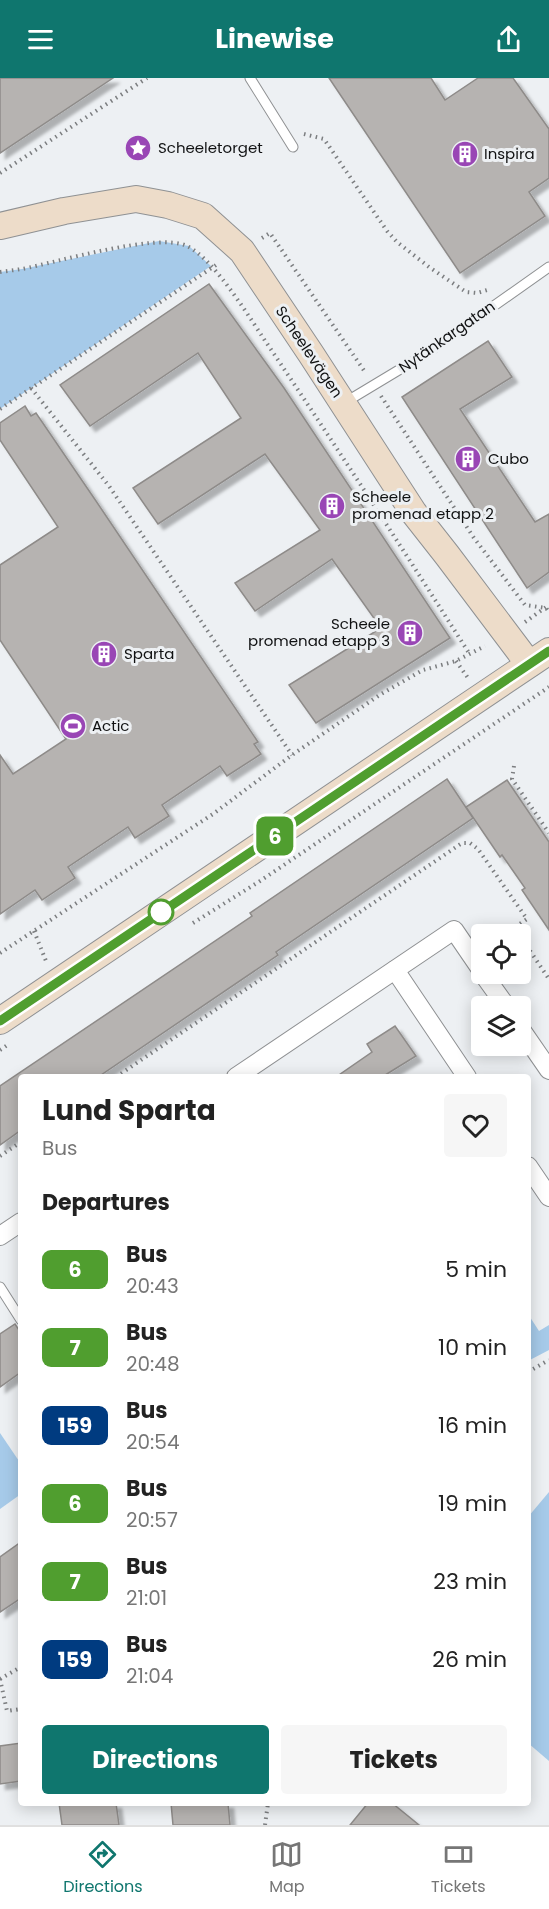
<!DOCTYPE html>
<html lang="en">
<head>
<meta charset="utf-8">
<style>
	:root { --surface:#fff; --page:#f6f6f6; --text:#222; --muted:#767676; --line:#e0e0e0; --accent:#0f766e }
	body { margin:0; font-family:Poppins,sans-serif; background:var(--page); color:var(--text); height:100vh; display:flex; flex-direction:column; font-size:22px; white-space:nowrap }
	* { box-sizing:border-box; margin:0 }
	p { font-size:20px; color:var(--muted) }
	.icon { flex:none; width:33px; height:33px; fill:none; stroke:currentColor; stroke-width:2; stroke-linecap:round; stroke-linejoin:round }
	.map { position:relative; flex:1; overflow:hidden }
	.sheet { position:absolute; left:18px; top:996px; width:513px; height:732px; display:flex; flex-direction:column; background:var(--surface); border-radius:6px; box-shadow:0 3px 15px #0003 }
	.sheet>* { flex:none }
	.badge { padding:0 12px; border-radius:9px; font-size:21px; line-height:39px }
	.buttons { position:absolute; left:471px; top:846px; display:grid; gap:12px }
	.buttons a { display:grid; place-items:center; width:60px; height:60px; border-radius:6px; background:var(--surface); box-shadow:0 3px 15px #0003; font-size:30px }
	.map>.badge { position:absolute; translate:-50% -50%; box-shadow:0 0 0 3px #fff }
	h2 { padding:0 24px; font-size:22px; line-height:54px }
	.round { display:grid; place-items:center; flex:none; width:63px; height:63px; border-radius:6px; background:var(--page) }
	.head { display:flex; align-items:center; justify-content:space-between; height:102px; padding:0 24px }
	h1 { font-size:28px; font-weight:700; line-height:45px }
	.button { display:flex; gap:12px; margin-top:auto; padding:12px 24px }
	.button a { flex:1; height:69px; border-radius:6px; background:var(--accent); color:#fff; font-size:24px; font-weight:700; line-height:69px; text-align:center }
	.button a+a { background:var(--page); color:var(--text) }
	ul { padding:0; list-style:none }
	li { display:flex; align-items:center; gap:18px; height:78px; padding:0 24px }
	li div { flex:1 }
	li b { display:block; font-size:22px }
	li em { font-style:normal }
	li .badge { min-width:66px; font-weight:700; text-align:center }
	header { display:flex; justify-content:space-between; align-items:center; height:78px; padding:0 24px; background:var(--accent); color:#fff; font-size:27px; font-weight:700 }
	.menu { display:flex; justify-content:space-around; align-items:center; height:84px; border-top:2px solid var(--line); background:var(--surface); font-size:16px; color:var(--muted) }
	.menu a { display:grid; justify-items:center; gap:3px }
	.menu .current { color:var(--accent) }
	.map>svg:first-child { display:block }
	.green { fill:#a6cae9 }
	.building { fill:#b6b3b1; stroke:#8e8b89; stroke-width:1.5; filter:url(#shadow) }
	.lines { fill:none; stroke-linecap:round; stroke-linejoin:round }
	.lane-casing { stroke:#8f9193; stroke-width:11 }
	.street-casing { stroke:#8f9193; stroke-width:20 }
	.secondary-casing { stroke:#8f9193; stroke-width:28 }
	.path { stroke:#7c7e80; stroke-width:4; stroke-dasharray:1.5 4.5; stroke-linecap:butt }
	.lane { stroke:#fff; stroke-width:9 }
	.street { stroke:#fff; stroke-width:18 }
	.secondary { stroke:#eddcc9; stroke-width:26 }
	.line-casing { stroke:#fff; stroke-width:14 }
	.line { stroke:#509e2f; stroke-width:9 }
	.stop-dot { fill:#fff; stroke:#509e2f; stroke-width:3 }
	.labels { text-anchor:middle; stroke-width:6; stroke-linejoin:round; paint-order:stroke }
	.poi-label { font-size:15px; fill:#101112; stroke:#edf0f3; text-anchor:start }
	.street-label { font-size:15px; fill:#101112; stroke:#edf0f3 }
</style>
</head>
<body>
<header><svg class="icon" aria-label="menu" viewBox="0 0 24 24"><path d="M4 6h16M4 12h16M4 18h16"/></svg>Linewise<svg class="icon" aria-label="share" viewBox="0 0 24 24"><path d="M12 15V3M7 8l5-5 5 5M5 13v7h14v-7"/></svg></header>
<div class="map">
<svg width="549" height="1747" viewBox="0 0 549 1747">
	<defs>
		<filter id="shadow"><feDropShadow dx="5.5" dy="5.5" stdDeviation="1.5" flood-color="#0004"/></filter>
	</defs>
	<rect width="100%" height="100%" fill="#edf0f3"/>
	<g class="green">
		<path d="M 159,163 L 189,168 L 211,188 L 0,331 L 0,194 L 22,191 Z"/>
		<path d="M 528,1236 L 539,1253 L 549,1247 L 549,1272 L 528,1283 Z"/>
		<path d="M 0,1355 L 21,1386 L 21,1416 L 0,1431 Z"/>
		<path d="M 549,1414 L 549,1683 L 528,1665 L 528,1439 Z"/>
	</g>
	<g class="building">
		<path d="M 0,0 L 113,0 L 0,75 Z"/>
		<path d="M 329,0 L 431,0 L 445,22 L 478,0 L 513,0 L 549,51 L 549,100 L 529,114 L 545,138 L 460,195 Z"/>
		<path d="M 209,206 L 284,310 L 450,560 L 316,645 L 289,607 L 381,550 L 332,481 L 255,533 L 235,505 L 320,452 L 265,376 L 158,446 L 133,410 L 241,340 L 198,275 L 90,348 L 60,307 Z"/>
		<path d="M 488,263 L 512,299 L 460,331 L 535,444 L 549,436 L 549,494 L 527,510 L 402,319 Z"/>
		<path d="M 25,328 L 31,338 L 36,335 L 96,423 L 258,664 L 254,666 L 261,676 L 227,698 L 220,688 L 162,727 L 169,738 L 135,760 L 128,749 L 68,789 L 75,800 L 42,822 L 35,812 L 0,836 L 0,677 L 13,696 L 66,661 L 0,562 L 0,487 L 58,449 L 0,362 L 0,345 Z"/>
		<path d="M 447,701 L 473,740 L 276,874 L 278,877 L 98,999 L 21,999 L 21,1052 L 0,1067 L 0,1008 L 252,838 L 250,835 Z"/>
		<path d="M 507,702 L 549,764 L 549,852 L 522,812 L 525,810 L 502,777 L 500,779 L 466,729 Z"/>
		<path d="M 395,948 L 416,978 L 382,999 L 336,999 L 372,974 L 367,966 Z"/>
		<path d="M 15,1246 L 21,1255 L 21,1294 L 0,1309 L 0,1256 Z"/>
		<path d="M 21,1464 L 21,1520 L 0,1534 L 0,1479 Z"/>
		<path d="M 21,1665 L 21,1703 L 0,1706 L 0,1668 Z"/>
		<path d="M 59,1725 L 116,1725 L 119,1747 L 62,1747 Z"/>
		<path d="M 171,1725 L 228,1725 L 230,1747 L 173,1747 Z"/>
		<path d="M 368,1725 L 392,1725 L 419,1747 L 350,1747 Z"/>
	</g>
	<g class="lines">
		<defs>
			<g id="lane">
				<path d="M 250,0 L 293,69"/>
				<path d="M 344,325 L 427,275 L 549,189"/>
				<path d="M 0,1209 L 21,1242"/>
			</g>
			<g id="street">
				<path d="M 395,892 L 467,999"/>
				<path d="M 483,896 L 506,928"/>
				<path d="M 520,950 L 549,992"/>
				<path d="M 236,999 L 454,852 L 482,893"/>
				<path d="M 528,1088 L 549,1119"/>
				<path d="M 0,1158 L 21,1144"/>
			</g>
			<g id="secondary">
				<path d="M 0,148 L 64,133 L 136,121 L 168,127 L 203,138 L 242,173 L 311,276 L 414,435 L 447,477 L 529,586"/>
				<path d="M 0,943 L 549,573"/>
			</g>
		</defs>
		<use href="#lane" class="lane-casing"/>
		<use href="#street" class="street-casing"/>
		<use href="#secondary" class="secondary-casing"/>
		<g class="path">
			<path d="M 304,56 L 324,61 L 387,153 L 397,164 L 429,189 L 466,214 L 477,215 L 487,212"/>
			<path d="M 0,95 L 147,0"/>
			<path d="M 262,160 L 270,155 L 365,294"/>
			<path d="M 0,194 L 22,191 C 58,184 158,154 187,168 C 215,181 252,244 270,270 C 338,371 404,473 469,575"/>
			<path d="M 31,310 L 109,408 L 292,677"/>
			<path d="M 381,318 L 474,460 L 525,527 L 546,530 L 549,534"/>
			<path d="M 0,331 L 219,185"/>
			<path d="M 525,544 L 549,527"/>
			<path d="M 456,583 L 468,600"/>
			<path d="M 514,688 L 512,701 L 549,755"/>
			<path d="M 193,845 L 260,803 L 549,609"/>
			<path d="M 34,853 L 46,883"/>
			<path d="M 520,858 L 549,901"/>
			<path d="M 0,875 L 213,736 L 292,677 L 381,616 L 423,592 L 456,583 L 485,568"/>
			<path d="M 0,972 L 9,966"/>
			<path d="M 116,999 L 462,765 L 470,765 L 478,771 L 527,841 L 515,849 L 519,856"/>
			<path d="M 0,1078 L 21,1064"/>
			<path d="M 528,1294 L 549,1282"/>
			<path d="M 0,1601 L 7,1633 L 21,1631"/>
			<path d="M 0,1601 L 21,1589"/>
			<path d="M 265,1747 L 268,1725"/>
		</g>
		<use href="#lane" class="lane"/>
		<use href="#street" class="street"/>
		<use href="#secondary" class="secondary"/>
	</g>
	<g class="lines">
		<defs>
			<path id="line" d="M 0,943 L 549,573"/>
		</defs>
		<use href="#line" class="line-casing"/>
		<use href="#line" class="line"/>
	</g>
	<defs>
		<symbol id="sight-disc" viewBox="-11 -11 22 22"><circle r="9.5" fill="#9946b5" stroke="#edf0f3"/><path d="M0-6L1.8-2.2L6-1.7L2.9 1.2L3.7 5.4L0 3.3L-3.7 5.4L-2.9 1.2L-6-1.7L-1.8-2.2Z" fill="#fff"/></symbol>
		<symbol id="building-disc" viewBox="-11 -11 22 22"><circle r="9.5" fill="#9946b5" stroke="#edf0f3"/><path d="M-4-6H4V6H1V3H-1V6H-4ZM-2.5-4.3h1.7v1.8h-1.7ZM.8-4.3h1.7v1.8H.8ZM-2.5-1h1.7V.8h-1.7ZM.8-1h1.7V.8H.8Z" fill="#fff"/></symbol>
		<symbol id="stadium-disc" viewBox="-11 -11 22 22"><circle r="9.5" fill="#9946b5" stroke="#edf0f3"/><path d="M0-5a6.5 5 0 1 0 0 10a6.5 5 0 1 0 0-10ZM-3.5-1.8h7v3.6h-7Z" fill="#fff"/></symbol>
	</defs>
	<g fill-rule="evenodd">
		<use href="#sight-disc" x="123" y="55" width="30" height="30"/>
		<use href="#building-disc" x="450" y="61" width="30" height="30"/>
		<use href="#building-disc" x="453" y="366" width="30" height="30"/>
		<use href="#building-disc" x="317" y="413" width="30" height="30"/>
		<use href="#building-disc" x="395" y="540" width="30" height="30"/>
		<use href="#building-disc" x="89" y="561" width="30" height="30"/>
		<use href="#stadium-disc" x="58" y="633" width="30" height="30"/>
	</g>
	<circle class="stop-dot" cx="161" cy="834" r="12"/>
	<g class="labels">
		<g class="poi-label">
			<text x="158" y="75">Scheeletorget</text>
			<text x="484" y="81">Inspira</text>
			<text x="488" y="386">Cubo</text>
			<text x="352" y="424">Scheele<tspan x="352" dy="17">promenad etapp 2</tspan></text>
			<text x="390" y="551" text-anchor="end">Scheele<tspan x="390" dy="17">promenad etapp 3</tspan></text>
			<text x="124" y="581">Sparta</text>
			<text x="92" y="653">Actic</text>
		</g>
		<g class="street-label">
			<text transform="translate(447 259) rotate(-35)" y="5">Nytänkargatan</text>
			<text transform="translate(309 274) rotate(56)" y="5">Scheelevägen</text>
		</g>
	</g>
</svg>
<div class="buttons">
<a><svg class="icon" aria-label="locate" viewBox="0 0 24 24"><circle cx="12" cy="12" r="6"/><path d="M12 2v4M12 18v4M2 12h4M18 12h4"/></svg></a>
<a><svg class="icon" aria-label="layers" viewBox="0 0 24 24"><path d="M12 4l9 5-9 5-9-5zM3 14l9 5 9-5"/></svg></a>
</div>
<b class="badge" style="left:275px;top:758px;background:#509e2f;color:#fff">6</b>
<section class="sheet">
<div class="head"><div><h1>Lund Sparta</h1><p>Bus</p></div><a class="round"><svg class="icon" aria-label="heart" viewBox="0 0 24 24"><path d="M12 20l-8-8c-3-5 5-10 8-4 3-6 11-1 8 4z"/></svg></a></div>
<h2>Departures</h2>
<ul>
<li><span class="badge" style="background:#509e2f;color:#fff">6</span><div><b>Bus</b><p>20:43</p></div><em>5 min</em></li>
<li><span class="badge" style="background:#509e2f;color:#fff">7</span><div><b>Bus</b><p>20:48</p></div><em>10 min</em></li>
<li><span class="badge" style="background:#003b80;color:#fff">159</span><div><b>Bus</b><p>20:54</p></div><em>16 min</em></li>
<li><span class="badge" style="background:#509e2f;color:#fff">6</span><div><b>Bus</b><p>20:57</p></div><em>19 min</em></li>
<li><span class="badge" style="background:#509e2f;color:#fff">7</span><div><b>Bus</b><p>21:01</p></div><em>23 min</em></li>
<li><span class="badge" style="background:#003b80;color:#fff">159</span><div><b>Bus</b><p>21:04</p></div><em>26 min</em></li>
</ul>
<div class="button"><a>Directions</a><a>Tickets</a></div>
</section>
</div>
<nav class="menu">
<a class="current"><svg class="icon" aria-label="directions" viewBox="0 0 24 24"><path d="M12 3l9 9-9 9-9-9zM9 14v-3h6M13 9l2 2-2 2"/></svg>Directions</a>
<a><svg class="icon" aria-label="map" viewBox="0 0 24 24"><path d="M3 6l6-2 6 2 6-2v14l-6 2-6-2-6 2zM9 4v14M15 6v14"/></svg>Map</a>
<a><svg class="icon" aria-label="tickets" viewBox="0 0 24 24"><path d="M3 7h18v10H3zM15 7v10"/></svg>Tickets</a>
</nav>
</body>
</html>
